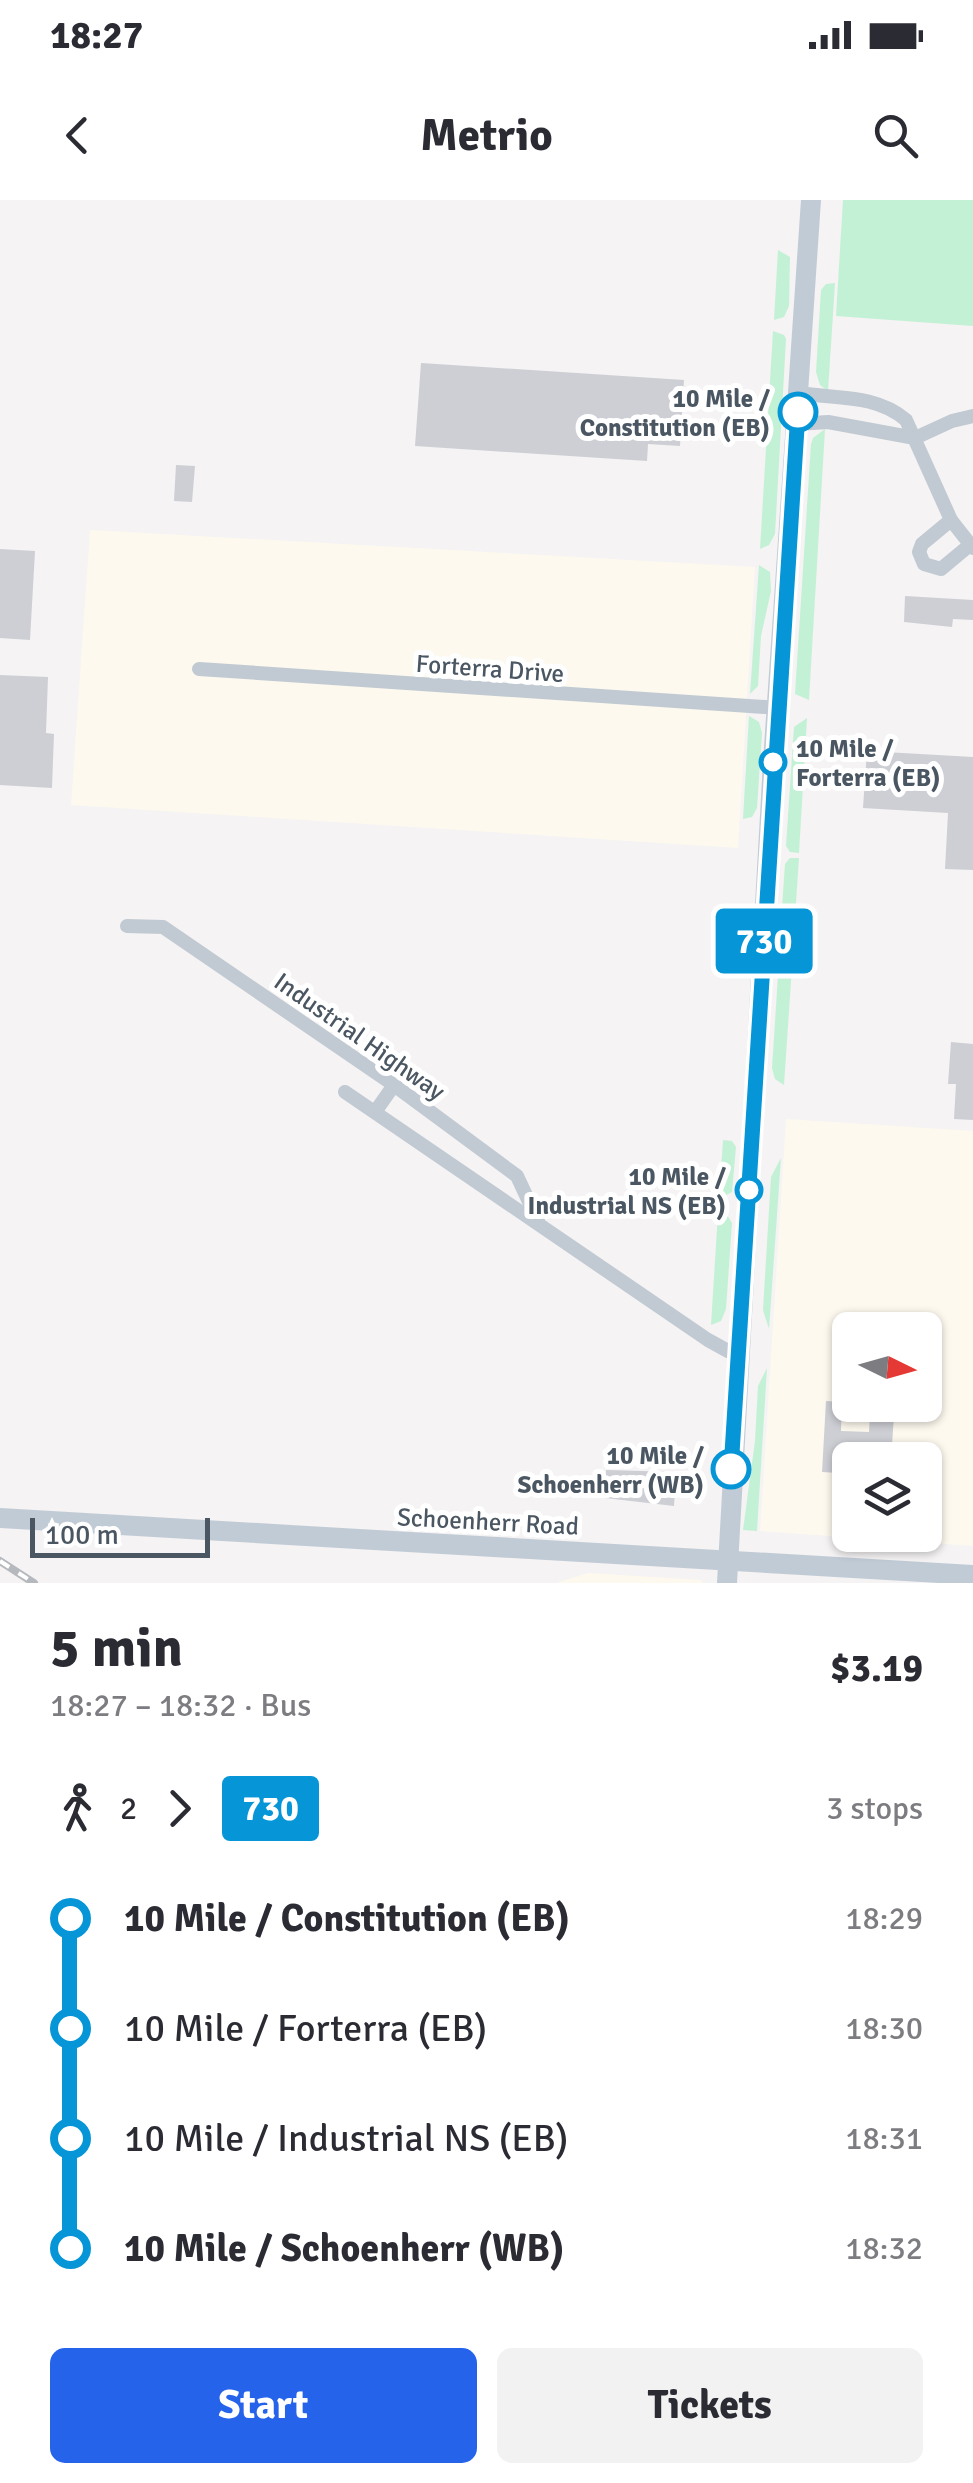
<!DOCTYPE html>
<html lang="en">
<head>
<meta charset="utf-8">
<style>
	:root { --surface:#fff; --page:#f2f2f3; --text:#2b2b33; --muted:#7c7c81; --accent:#2563eb }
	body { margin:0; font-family:Signika,sans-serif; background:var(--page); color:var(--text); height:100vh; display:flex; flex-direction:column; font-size:38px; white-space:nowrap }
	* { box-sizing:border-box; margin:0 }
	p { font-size:32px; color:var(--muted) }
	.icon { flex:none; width:55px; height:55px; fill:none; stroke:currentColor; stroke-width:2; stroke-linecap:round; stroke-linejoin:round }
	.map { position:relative; height:1383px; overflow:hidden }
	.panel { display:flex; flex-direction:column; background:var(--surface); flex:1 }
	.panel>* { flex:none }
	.badge { padding:0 20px; border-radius:8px; font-size:35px; line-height:65px }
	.needle { width:65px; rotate:95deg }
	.controls { position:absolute; left:832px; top:1112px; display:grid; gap:20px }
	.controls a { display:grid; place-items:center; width:110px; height:110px; border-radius:15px; background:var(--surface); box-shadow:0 2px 8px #0004; font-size:50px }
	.scale { position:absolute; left:30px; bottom:25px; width:180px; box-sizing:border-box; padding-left:10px; border:5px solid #4a5661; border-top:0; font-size:28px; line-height:35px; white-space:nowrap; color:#4a5661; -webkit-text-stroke:8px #fff; paint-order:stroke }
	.map>.badge { position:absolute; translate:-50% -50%; box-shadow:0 0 0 5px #fff }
	.legs { display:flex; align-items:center; gap:15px; height:110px; padding:0 50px; font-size:32px }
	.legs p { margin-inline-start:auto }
	.overview { display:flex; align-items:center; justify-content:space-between; height:170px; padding:0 50px }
	h1 { font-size:55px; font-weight:700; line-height:75px }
	.action { display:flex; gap:20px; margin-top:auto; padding:20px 50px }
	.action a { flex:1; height:115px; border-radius:15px; background:var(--accent); color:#fff; font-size:40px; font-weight:700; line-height:115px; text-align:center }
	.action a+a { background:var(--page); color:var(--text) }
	ul { padding:0 50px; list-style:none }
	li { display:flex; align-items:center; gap:35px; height:110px; font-size:38px }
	li i { display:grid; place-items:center; width:15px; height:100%; margin:0 12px; background:currentColor }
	li i::after { content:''; width:25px; height:25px; margin:-12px; border:8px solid; border-radius:50%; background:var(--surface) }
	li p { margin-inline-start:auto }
	li:first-child i { background:linear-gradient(#0000 50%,currentColor 0) }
	li:last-child i { background:linear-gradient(currentColor 50%,#0000 0) }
	.status { display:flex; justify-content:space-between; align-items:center; height:70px; padding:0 50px; background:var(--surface); direction:ltr }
	.status svg { height:28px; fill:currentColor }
	header { display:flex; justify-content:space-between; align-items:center; height:130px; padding:0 50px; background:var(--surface); font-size:45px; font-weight:700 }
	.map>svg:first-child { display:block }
	.commercial { fill:#fdf9ef; fill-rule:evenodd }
	.green { fill:#c3f1d5 }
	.building { fill:#cdcfd5 }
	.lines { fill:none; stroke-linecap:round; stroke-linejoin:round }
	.street { stroke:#c1cad2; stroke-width:14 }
	.secondary { stroke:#c1cbd6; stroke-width:20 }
	.rail-casing { stroke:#b5b8bd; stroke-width:8 }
	.rail { stroke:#fff; stroke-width:4; stroke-dasharray:11; stroke-linecap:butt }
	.line-1-casing { stroke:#fff; stroke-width:22 }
	.line-1 { stroke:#0696d7; stroke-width:15 }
	.stop-1-dot { fill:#fff; stroke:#0696d7; stroke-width:5 }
	.labels { text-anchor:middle; stroke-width:10; stroke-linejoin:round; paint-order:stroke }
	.stop-label { font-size:25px; font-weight:bold; fill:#4a5661; stroke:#fff; text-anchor:end }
	.street-label { font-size:25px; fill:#4a5661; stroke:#fff }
</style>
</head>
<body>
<div class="status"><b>18:27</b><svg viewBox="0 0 49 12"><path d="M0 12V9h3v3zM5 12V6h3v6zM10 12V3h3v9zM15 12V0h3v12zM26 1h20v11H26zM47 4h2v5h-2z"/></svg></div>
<header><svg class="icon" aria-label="back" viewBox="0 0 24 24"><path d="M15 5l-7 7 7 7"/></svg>Metrio<svg class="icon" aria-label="search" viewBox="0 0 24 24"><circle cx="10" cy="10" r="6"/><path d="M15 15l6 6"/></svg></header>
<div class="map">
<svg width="973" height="1383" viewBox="0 0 973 1383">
	<rect width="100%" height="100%" fill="#f5f3f3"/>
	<g class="commercial">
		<path d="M 90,330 L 755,367 L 738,648 L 71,605 Z"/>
		<path d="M 786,919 L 973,931 L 973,1346 L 760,1331 ZM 850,1130 L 925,1130 L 925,1205 L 850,1205 ZM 850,1260 L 925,1260 L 925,1335 L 850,1335 Z"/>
		<path d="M 588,1373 L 701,1380 L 703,1383 L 556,1383 Z"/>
	</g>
	<g class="green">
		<path d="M 843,0 L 973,0 L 973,126 L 836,116 Z"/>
		<path d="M 778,50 L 790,57 L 789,106 L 784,117 L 774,120 Z"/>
		<path d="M 835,83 L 828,191 L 820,185 L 816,172 L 821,90 L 826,84 Z"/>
		<path d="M 773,131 L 784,135 L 786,139 L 775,334 L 769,345 L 760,349 Z"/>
		<path d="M 825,229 L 809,500 L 795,494 L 811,244 L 813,238 Z"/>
		<path d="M 759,365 L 770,372 L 771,391 L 761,436 L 758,486 L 750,494 Z"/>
		<path d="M 749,516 L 759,522 L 762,533 L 757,608 L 752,617 L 743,619 Z"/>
		<path d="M 807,518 L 799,653 L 790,652 L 786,646 L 794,527 Z"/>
		<path d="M 790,658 L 799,658 L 794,732 L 785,729 L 781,722 L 785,664 Z"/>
		<path d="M 794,737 L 784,885 L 775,879 L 772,868 L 780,745 L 784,738 Z"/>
		<path d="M 723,940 L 732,941 L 736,947 L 732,992 L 719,999 Z"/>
		<path d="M 781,958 L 769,1129 L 763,1110 L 771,977 Z"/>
		<path d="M 718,1013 L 727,1015 L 732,1023 L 726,1109 L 721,1121 L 711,1125 Z"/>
		<path d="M 767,1168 L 757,1331 L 743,1330 L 755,1241 L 758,1186 Z"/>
	</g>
	<g class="building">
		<path d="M 421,163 L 684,180 L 680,246 L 648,244 L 647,261 L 415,246 Z"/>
		<path d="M 176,265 L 195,266 L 192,302 L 174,301 Z"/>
		<path d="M 0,349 L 35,351 L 30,440 L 0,438 Z"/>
		<path d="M 905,396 L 973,400 L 973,420 L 953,419 L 952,427 L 904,422 Z"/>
		<path d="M 0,475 L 48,477 L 46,533 L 54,534 L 52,588 L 0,585 Z"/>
		<path d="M 867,551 L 973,557 L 973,670 L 945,669 L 948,613 L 863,608 Z"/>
		<path d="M 951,842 L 973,844 L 973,920 L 954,919 L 956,884 L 948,884 Z"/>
		<path d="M 826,1201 L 842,1202 L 841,1231 L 869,1232 L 870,1213 L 894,1215 L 891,1260 L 876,1260 L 877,1252 L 868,1251 L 868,1247 L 840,1245 L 838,1273 L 822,1272 Z"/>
		<path d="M 606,1270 L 676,1272 L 674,1306 L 605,1298 Z"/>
	</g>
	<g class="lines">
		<g class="street">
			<path d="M 799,193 C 836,199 876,194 906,220 L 951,320 L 973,348"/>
			<path d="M 797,224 L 828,222 L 915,238"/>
			<path d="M 915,238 L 952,221 L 973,216"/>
			<path d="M 951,320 L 922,344 L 919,352 L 924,364 L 941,369 L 970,345"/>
			<path d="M 199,469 L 779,508"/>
			<path d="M 127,726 L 163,727 L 394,885 L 517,976 L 538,1021"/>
			<path d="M 345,892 L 708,1140 L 728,1151 L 738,1151"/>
			<path d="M 375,912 L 394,885"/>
		</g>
		<g class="secondary">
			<path d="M 0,1318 L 973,1375"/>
			<path d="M 727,1383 L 773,562 L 811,0"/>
		</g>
		<defs>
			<path id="rail" d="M 0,1361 L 34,1383"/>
		</defs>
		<use href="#rail" class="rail-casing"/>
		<use href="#rail" class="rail"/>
	</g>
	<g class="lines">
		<defs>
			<path id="line-1" d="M 731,1269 L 798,212"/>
		</defs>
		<use href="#line-1" class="line-1-casing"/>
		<use href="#line-1" class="line-1"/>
	</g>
	<g class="stop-1-dot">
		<circle cx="798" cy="212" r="18"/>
		<circle cx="773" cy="562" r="12"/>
		<circle cx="749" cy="990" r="12"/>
		<circle cx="731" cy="1269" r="18"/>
	</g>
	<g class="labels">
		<g class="stop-label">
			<text x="770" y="207">10 Mile /<tspan x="770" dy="29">Constitution (EB)</tspan></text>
			<text x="796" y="557" text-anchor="start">10 Mile /<tspan x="796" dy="29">Forterra (EB)</tspan></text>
			<text x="726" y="985">10 Mile /<tspan x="726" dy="29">Industrial NS (EB)</tspan></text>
			<text x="704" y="1264">10 Mile /<tspan x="704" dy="29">Schoenherr (WB)</tspan></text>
		</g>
		<g class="street-label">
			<text transform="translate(490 468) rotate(4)" y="9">Forterra Drive</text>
			<text transform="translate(360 836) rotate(35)" y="9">Industrial Highway</text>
			<text transform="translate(488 1321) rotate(3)" y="9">Schoenherr Road</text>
		</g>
	</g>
</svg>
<div class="controls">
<a><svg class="needle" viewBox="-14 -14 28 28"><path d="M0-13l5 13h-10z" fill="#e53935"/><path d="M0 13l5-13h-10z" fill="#7c7c81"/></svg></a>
<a><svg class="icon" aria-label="layers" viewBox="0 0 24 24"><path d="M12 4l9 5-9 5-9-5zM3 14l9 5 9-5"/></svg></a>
</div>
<div class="scale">100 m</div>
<b class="badge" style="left:764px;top:741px;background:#0696d7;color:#fff">730</b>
</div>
<section class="panel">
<div class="overview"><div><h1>5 min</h1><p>18:27 – 18:32 · Bus</p></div><b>$3.19</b></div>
<div class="legs"><svg class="icon" aria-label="walk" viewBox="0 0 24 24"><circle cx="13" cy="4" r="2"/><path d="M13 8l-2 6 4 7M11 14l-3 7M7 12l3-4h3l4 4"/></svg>2<svg class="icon" aria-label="forward" viewBox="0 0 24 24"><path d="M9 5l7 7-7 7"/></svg><b class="badge" style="background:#0696d7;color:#fff">730</b><p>3 stops</p></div>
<ul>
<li><i style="color:#0696d7"></i><b>10 Mile / Constitution (EB)</b><p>18:29</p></li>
<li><i style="color:#0696d7"></i><span>10 Mile / Forterra (EB)</span><p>18:30</p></li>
<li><i style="color:#0696d7"></i><span>10 Mile / Industrial NS (EB)</span><p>18:31</p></li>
<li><i style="color:#0696d7"></i><b>10 Mile / Schoenherr (WB)</b><p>18:32</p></li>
</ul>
<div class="action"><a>Start</a><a>Tickets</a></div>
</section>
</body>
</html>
